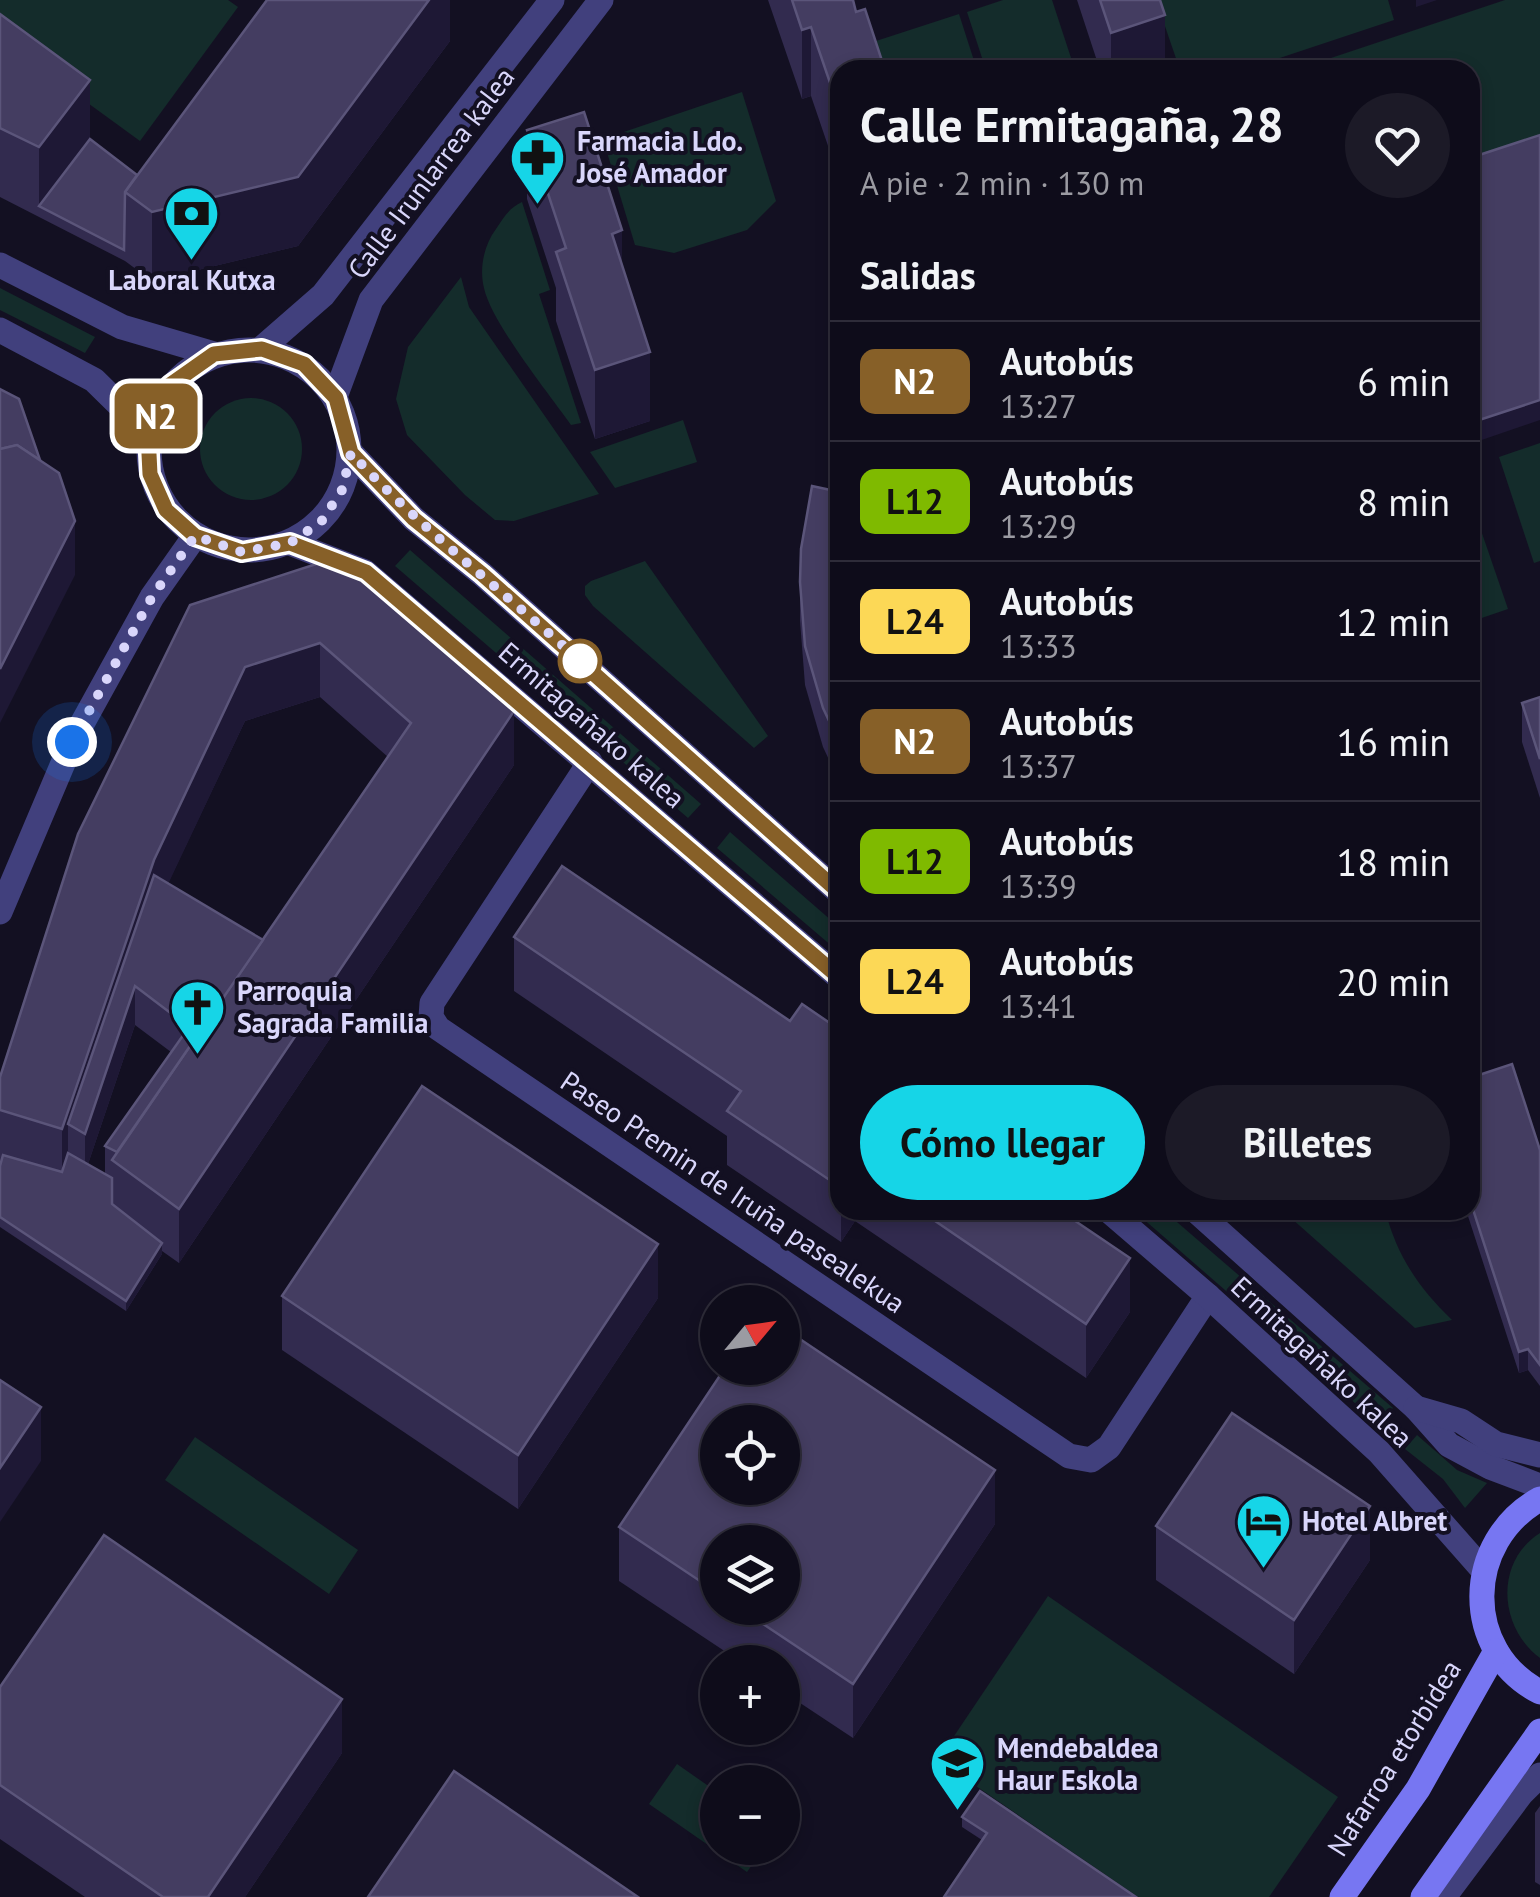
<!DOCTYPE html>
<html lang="es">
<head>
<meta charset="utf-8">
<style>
	:root { --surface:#0e0c1a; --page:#1c1a27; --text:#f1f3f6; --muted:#9b9ba2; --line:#2e2c39; --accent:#16d5e7 }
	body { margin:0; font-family:"PT Sans",sans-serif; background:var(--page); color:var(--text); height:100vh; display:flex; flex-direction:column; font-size:38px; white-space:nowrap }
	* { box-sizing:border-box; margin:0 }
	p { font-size:32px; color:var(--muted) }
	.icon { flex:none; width:55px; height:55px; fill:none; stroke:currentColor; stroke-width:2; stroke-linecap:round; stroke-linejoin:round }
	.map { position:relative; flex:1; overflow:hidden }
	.sheet { position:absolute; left:830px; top:60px; width:650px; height:1160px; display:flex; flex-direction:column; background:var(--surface); border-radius:30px; box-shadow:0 5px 15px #0003,0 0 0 2px var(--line) }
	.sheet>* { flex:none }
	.badge { padding:0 20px; border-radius:15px; font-size:35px; line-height:65px }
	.needle { width:65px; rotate:61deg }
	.tools { position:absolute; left:700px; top:1285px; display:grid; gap:20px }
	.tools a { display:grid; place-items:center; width:100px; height:100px; border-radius:50%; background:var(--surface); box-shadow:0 5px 15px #0003,0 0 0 2px var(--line); font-size:50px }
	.you { position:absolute; width:50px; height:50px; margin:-25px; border:8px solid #fff; border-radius:50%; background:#1a73e8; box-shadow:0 0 0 15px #1a73e833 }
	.map>.badge { position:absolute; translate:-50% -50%; box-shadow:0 0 0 5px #fff }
	h2 { padding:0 30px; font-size:38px; line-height:90px }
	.round { display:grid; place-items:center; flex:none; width:105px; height:105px; border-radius:52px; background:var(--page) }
	.overview { display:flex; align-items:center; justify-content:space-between; height:170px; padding:0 30px }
	h1 { font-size:48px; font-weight:700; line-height:75px }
	.button { display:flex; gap:20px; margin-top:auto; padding:20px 30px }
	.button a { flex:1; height:115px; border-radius:60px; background:var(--accent); color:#111; font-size:40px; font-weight:700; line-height:115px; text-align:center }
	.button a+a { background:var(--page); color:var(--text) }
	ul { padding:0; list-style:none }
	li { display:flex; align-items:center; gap:30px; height:120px; padding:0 30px; border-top:2px solid var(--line) }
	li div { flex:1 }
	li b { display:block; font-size:38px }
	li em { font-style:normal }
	li .badge { min-width:110px; font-weight:700; text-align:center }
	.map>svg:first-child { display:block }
	.green { fill:#142c2b }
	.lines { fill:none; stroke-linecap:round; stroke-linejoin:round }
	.minor { stroke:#41407d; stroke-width:25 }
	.tertiary { stroke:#41407d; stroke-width:25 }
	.secondary { stroke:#7776f2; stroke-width:25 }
	.wall { fill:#322b4f; fill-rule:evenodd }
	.shaded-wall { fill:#1e1835 }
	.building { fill:#443d61; stroke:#5b557a; stroke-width:2.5; fill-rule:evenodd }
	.line-casing { stroke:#fff; stroke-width:22 }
	.line { stroke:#876028; stroke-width:15 }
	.walk { stroke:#d9d6fb; stroke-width:10; stroke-dasharray:0 18 }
	.stop-dot { fill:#fff; stroke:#876028; stroke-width:5 }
	.labels { text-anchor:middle; stroke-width:8; stroke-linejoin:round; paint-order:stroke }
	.poi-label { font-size:28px; font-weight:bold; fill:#d9d6fb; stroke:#131022; text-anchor:start }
	.street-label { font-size:28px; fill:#d9d6fb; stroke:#131022 }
</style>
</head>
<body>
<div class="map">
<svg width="1540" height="1897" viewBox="0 0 1540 1897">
	<rect width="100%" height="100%" fill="#131022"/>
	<g class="green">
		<path d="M 0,0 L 228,0 L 238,7 L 140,141 L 0,39 Z"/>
		<path d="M 1003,0 L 1052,0 L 1075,70 L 986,70 L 967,12 Z"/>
		<path d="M 1156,0 L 1388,0 L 1394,20 L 1244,70 L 1180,70 Z"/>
		<path d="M 1505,0 L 1540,0 L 1540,138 L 1470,162 L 1470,70 L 1295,70 Z"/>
		<path d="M 959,14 L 977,70 L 885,70 L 876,41 Z"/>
		<path d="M 742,92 L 776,201 L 747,230 L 674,253 L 635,245 L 603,139 Z"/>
		<path d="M 522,202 L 550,290 L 539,294 L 581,423 L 571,425 C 549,394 491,322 484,288 C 479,268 484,245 496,229 C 504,217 509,208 522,202 Z"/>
		<path d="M 461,277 L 469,307 L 599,494 L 514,521 L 495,520 L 465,495 L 407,435 L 396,399 L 408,347 Z"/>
		<path d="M 0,288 L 95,337 L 85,353 L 0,310 Z"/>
		<circle cx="251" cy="449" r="51"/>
		<path d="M 683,420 L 697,462 L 615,488 L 590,452 Z"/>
		<path d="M 1540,443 L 1540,561 L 1534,563 L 1499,457 Z"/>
		<path d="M 1474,510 L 1508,609 L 1470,622 L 1470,511 Z"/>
		<path d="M 410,550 L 701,804 L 688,818 L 395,566 Z"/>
		<path d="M 645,561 L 768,736 L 754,748 L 593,606 L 585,595 L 585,586 L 591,581 Z"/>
		<path d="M 730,832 L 840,928 L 840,953 L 717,848 Z"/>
		<path d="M 1133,1210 L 1163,1210 L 1393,1408 L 1379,1424 Z"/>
		<path d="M 1282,1210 L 1385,1210 C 1397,1256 1418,1287 1452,1320 L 1415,1328 Z"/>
		<path d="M 1417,1435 L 1457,1470 L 1487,1483 L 1465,1508 L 1443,1479 L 1405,1449 Z"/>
		<path d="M 195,1437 L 358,1550 L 329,1594 L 165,1480 Z"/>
		<path d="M 1540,1533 L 1540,1658 C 1499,1628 1494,1562 1540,1533 Z"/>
		<path d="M 1048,1596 L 1338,1797 L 1269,1897 L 1138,1897 L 938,1760 Z"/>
		<path d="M 677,1764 L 717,1792 L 718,1848 L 764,1848 L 747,1872 L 649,1804 Z"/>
	</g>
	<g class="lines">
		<path class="minor" d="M 590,762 L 432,1003 L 431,1017 L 438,1028 L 1069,1456 L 1091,1460 L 1109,1447 L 1208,1296"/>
		<g class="tertiary">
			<path d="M 0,265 L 122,327 L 214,354"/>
			<path d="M 0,330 L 94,380 L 148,433"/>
			<path d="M 261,349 L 323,295 L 552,0"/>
			<circle cx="249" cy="450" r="100"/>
			<path d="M 335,397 L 371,300 L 601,0"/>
			<path d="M 351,453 L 414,519 L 482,574 L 840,893"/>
			<path d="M 290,543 L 365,572 L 840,978"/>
			<path d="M 0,912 L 72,742 L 152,597 L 195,536"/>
			<path d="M 1108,1210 L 1208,1296 L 1379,1452 L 1483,1570"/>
			<path d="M 1195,1210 L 1416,1408 L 1449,1445 L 1490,1467 L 1540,1486"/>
			<path d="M 1416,1408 L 1461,1421 L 1496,1444 L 1540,1455"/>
			<path d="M 1444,1897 L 1521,1794 L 1540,1775"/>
		</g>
		<g class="secondary">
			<path d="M 1540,1499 C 1464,1541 1461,1651 1540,1692"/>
			<path d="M 1342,1897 L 1418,1789 L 1496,1651"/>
			<path d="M 1423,1897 L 1540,1731"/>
		</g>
	</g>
	<g class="wall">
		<path d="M 450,0 L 450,41 L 298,246 L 152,281 L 125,261 L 0,197 L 0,14 L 90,139 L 137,175 Z"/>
		<path d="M 768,0 L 853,0 L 840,70 L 840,181 L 811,96 L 802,99 Z"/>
		<path d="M 1077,0 L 1160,0 L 1165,70 L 1100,70 Z"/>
		<path d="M 527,130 L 622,267 L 650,421 L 595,439 L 556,321 L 556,288 L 527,199 Z"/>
		<path d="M 840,492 L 840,783 L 823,747 L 805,685 L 800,621 L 800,582 Z"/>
		<path d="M 341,556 L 514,765 L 179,1263 L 162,1251 L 162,1254 L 126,1311 L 0,1227 L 0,1077 ZM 320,697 L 388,757 L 263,940 L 168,883 L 245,721 ZM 135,1025 L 171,1052 L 105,1146 L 105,1174 L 88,1164 Z"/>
		<path d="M 1540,697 L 1540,798 L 1522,742 L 1522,703 Z"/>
		<path d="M 514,937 L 790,1021 L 840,1030 L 840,1210 L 1059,1210 L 1130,1312 L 1086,1378 L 855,1221 L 841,1242 L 727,1165 L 727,1136 L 514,991 Z"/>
		<path d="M 1470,1078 L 1540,1150 L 1540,1386 L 1528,1370 L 1519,1373 L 1466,1210 L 1470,1210 Z"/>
		<path d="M 282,1296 L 658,1298 L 518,1509 L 282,1350 Z"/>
		<path d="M 995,1524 L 853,1738 L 782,1691 L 782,1662 L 741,1662 L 619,1581 L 619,1527 ZM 718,1542 L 782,1608 L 718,1608 Z"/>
		<path d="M 1156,1526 L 1370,1560 L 1294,1674 L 1156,1580 Z"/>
		<path d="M 0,1687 L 342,1753 L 245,1897 L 85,1897 L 0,1839 Z"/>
		<path d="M 1540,1806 L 1540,1885 L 1535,1882 L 1535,1813 Z"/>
		<path d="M 962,1817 L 1136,1897 L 982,1840 L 962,1827 Z"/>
	</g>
	<g class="shaded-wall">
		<path d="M 429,0 L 450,0 L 450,41 L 298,246 L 152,281 L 152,212 Z"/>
		<path d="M 1416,0 L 1437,0 L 1416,7 Z"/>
		<path d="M 1165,15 L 1165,70 L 1111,70 L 1111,33 Z"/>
		<path d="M 811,27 L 811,96 L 802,99 L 802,30 Z"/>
		<path d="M 90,80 L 90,150 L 39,206 L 39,147 Z"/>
		<path d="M 622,230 L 622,299 L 612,234 Z"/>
		<path d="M 650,352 L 650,421 L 595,439 L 595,370 Z"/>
		<path d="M 1540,400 L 1540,420 L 1470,444 L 1470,423 Z"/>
		<path d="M 75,521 L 75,575 L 0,723 L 0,669 Z"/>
		<path d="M 320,643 L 320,697 L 245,721 L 154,914 L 68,1124 L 68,1163 L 62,1182 L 62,1129 L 154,860 L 245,667 Z"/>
		<path d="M 514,711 L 514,765 L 179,1263 L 179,1209 Z"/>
		<path d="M 135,986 L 135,1025 L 85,1173 L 85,1134 Z"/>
		<path d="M 841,1210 L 855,1210 L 855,1221 L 841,1242 Z"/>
		<path d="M 162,1243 L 162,1254 L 126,1311 L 126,1301 Z"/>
		<path d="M 658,1244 L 658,1298 L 518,1509 L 518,1455 Z"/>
		<path d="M 1130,1258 L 1130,1312 L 1086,1378 L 1086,1324 Z"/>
		<path d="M 1528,1349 L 1528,1370 L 1519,1373 L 1519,1352 Z"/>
		<path d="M 41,1407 L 41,1461 L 0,1522 L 0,1468 Z"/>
		<path d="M 995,1470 L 995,1524 L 853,1738 L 853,1684 Z"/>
		<path d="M 1370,1506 L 1370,1560 L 1294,1674 L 1294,1620 Z"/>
		<path d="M 342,1699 L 342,1753 L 245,1897 L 208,1897 Z"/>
	</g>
	<g class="building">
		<path d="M 267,0 L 429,0 L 298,177 L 152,212 L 125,192 Z"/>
		<path d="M 792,0 L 853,0 L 856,12 L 865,9 L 885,70 L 840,70 L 840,112 L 811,27 L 802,30 Z"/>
		<path d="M 1100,0 L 1160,0 L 1165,15 L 1111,33 Z"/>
		<path d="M 0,14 L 90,80 L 39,147 L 0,128 Z"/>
		<path d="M 584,112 L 622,230 L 612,234 L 650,352 L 595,370 L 556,252 L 566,248 L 527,130 Z"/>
		<path d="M 1540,135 L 1540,400 L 1470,423 L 1470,158 Z"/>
		<path d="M 90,139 L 137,175 L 125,192 L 124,250 L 39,206 Z"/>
		<path d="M 0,389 L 19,399 L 40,460 L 17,445 L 0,449 Z"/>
		<path d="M 17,445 L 59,473 L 75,521 L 0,669 L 0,449 Z"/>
		<path d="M 812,486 L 840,492 L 840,744 L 823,708 L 805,646 L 800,582 L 801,549 Z"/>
		<path d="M 341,556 L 368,576 L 514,711 L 179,1209 L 112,1160 L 411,723 L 320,643 L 245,667 L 154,860 L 62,1129 L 0,1110 L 0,1077 L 78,834 L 190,605 Z"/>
		<path d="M 1540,697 L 1540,759 L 1522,703 Z"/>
		<path d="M 562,866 L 790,1021 L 802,1004 L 840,1030 L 840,1187 L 727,1111 L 741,1091 L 514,937 Z"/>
		<path d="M 154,875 L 263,940 L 117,1152 L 105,1146 L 189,1027 L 135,986 L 85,1134 L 68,1124 Z"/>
		<path d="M 1512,1064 L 1540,1150 L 1540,1365 L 1528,1349 L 1519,1352 L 1470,1200 L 1470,1078 Z"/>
		<path d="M 422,1086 L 658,1244 L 518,1455 L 282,1296 Z"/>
		<path d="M 68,1153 L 112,1178 L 112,1204 L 162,1243 L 126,1301 L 0,1217 L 0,1166 L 3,1155 L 62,1172 Z"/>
		<path d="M 919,1210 L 1059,1210 L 1130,1258 L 1086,1324 Z"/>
		<path d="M 782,1327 L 995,1470 L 853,1684 L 739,1608 L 782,1608 L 782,1542 L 718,1542 L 718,1593 L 619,1527 L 725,1368 L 782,1368 ZM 718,1422 L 782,1422 L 782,1488 L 718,1488 Z"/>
		<path d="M 0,1380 L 41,1407 L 0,1468 Z"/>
		<path d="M 1232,1413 L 1370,1506 L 1294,1620 L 1156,1526 Z"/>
		<path d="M 104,1535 L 342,1699 L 208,1897 L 163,1897 L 0,1785 L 0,1687 Z"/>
		<path d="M 454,1771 L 638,1897 L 368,1897 Z"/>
		<path d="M 980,1791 L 1136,1897 L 944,1897 L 987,1833 L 962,1817 Z"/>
	</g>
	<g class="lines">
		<defs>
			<path id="line" d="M 840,893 L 482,574 L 414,519 L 351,453 L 336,398 L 304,364 L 262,349 L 214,354 L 170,385 L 148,434 L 150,474 L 166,510 L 195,536 L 242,552 L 290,543 L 366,572 L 840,978"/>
		</defs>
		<use href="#line" class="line-casing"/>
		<use href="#line" class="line"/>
		<path class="walk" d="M 72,742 L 152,597 L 195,536 L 242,552 L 290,543 L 321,522 L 342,490 L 351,453 C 421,529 503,591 580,661"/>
	</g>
	<defs>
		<symbol id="pharmacy-pin" viewBox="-11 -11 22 30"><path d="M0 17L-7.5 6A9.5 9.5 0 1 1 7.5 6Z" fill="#16d5e7" stroke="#131022"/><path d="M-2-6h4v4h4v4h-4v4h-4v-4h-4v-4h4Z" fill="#111"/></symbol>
		<symbol id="bank-pin" viewBox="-11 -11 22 30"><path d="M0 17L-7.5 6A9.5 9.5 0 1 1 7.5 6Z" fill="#16d5e7" stroke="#131022"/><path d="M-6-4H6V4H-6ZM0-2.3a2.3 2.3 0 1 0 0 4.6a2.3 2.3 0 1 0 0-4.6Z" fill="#111"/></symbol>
		<symbol id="church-pin" viewBox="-11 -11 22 30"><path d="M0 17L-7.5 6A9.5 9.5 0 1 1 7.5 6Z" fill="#16d5e7" stroke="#131022"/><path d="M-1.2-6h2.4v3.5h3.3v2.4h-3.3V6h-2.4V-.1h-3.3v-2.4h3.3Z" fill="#111"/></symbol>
		<symbol id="hotel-pin" viewBox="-11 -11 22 30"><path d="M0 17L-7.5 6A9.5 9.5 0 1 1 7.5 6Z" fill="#16d5e7" stroke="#131022"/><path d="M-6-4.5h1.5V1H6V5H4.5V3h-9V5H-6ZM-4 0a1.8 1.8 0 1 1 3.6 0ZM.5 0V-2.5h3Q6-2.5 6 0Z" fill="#111"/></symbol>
		<symbol id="school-pin" viewBox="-11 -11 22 30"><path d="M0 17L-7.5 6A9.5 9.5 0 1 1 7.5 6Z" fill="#16d5e7" stroke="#131022"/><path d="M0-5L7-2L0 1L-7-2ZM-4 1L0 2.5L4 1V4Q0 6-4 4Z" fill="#111"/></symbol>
	</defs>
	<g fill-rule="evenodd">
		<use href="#pharmacy-pin" x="506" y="126" width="63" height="86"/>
		<use href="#bank-pin" x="160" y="182" width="63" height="86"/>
		<use href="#church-pin" x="166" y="976" width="63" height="86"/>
		<use href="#hotel-pin" x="1232" y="1490" width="63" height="86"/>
		<use href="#school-pin" x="926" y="1732" width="63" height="86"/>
	</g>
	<circle class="stop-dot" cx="580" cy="661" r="20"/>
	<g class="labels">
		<g class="poi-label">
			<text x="577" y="151">Farmacia Ldo.<tspan x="577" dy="32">José Amador</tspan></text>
			<text x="192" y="290" text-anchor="middle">Laboral Kutxa</text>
			<text x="237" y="1001">Parroquia<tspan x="237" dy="32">Sagrada Familia</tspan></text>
			<text x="1302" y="1531">Hotel Albret</text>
			<text x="997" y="1758">Mendebaldea<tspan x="997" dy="32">Haur Eskola</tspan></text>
		</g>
		<g class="street-label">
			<text transform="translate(431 173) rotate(-53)" y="10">Calle Irunlarrea kalea</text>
			<text transform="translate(592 725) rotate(41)" y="10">Ermitagañako kalea</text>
			<text transform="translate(733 1192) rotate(34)" y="10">Paseo Premin de Iruña pasealekua</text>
			<text transform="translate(1322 1362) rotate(43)" y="10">Ermitagañako kalea</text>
			<text transform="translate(1394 1758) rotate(-58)" y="10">Nafarroa etorbidea</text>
		</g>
	</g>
</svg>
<div class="tools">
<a><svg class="needle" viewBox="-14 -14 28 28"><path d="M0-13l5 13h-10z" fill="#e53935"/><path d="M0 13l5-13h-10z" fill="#9b9ba2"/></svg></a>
<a><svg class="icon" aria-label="locate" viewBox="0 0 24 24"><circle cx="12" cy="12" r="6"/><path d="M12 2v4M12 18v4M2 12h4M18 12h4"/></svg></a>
<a><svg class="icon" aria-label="layers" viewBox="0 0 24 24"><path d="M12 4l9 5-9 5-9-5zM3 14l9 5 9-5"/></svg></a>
<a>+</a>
<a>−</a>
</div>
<div class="you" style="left:72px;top:742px"></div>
<b class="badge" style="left:156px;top:416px;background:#876028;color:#fff">N2</b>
<section class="sheet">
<div class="overview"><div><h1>Calle Ermitagaña, 28</h1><p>A pie · 2 min · 130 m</p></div><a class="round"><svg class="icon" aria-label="heart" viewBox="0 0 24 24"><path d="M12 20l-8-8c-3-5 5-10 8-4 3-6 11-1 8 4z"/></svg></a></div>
<h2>Salidas</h2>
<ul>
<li><span class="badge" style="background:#876028;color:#fff">N2</span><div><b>Autobús</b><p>13:27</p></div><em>6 min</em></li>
<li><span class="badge" style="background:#7fba00;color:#111">L12</span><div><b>Autobús</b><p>13:29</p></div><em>8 min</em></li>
<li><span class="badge" style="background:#fcd856;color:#111">L24</span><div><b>Autobús</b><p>13:33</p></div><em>12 min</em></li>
<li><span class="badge" style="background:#876028;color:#fff">N2</span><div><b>Autobús</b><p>13:37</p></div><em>16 min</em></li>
<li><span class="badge" style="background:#7fba00;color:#111">L12</span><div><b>Autobús</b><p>13:39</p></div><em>18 min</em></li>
<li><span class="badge" style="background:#fcd856;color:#111">L24</span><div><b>Autobús</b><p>13:41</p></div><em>20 min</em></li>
</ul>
<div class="button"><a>Cómo llegar</a><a>Billetes</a></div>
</section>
</div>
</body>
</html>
